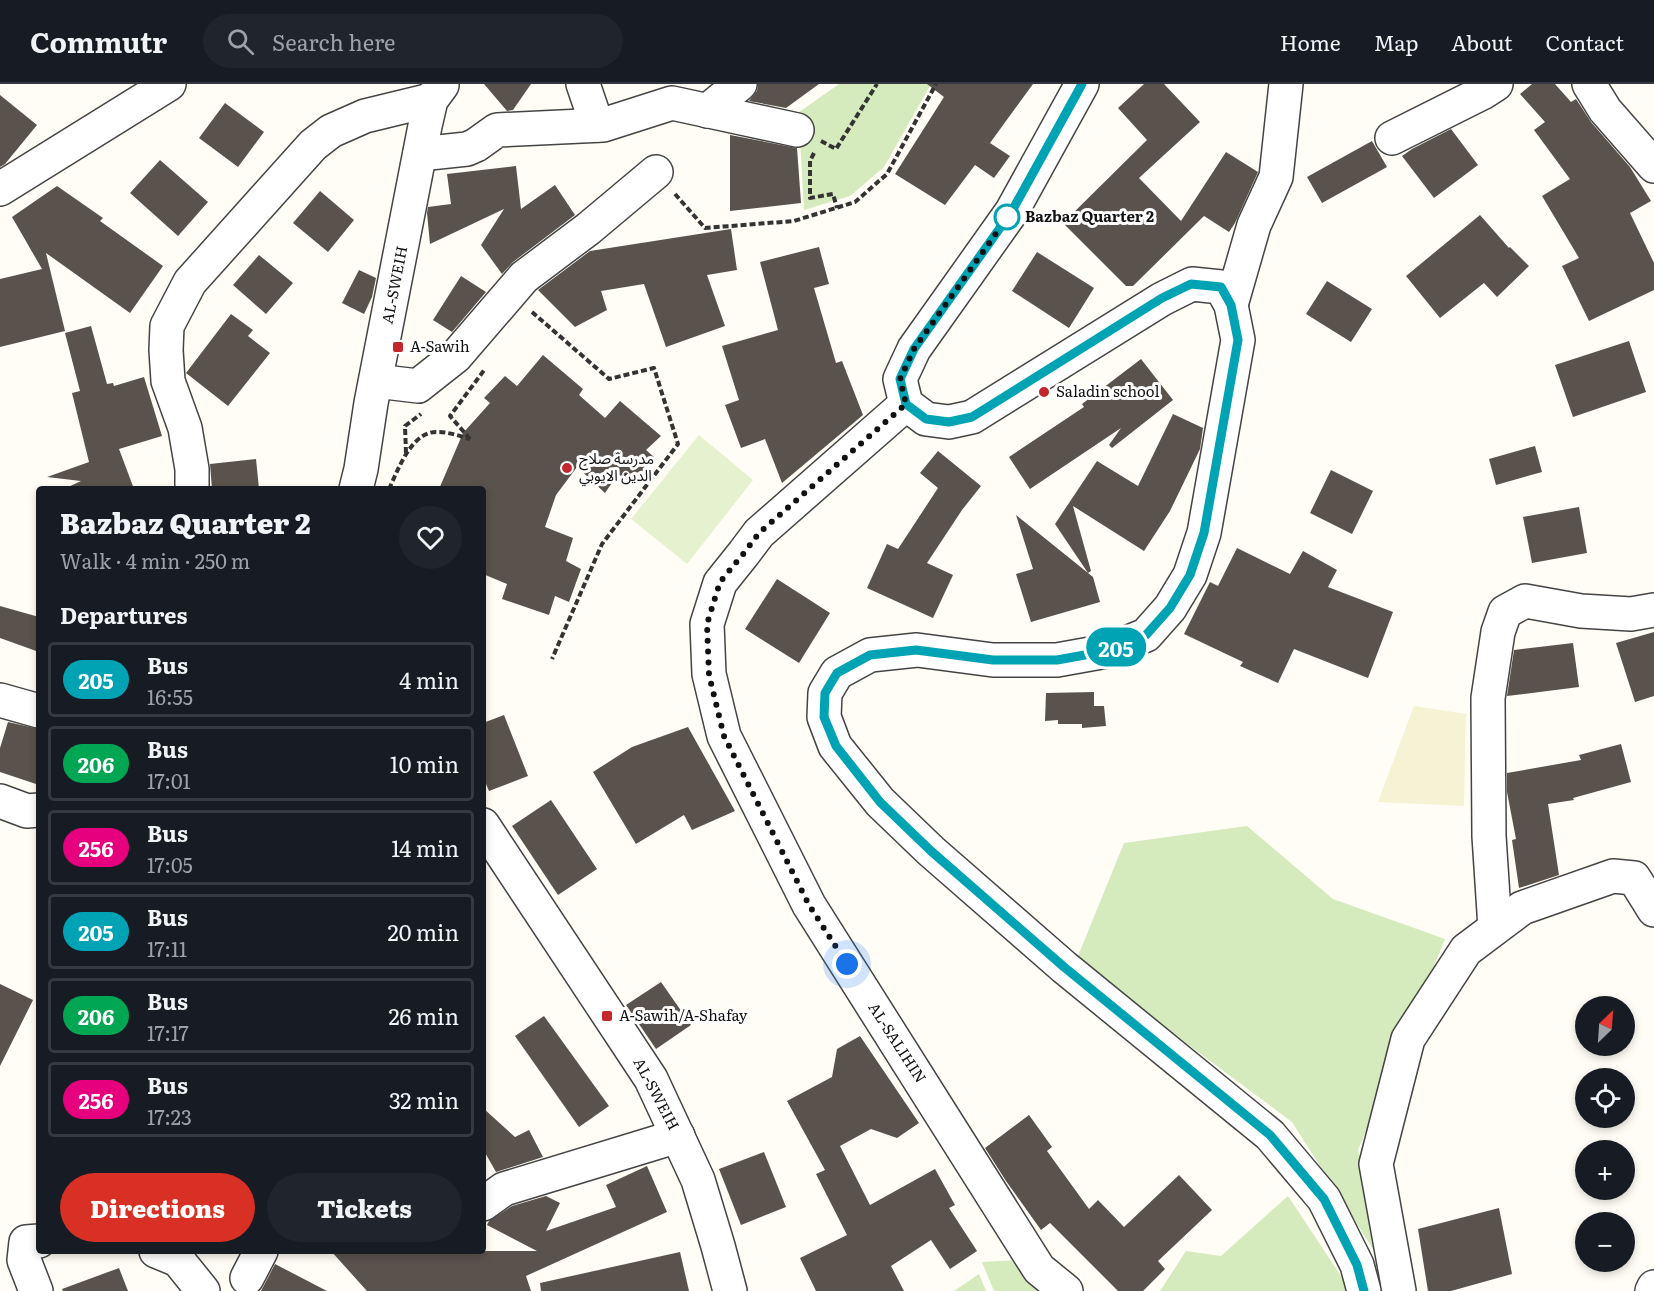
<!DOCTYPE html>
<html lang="en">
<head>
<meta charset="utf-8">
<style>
	:root { --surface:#171b24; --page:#20242c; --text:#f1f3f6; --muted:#9ea1a6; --line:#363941; --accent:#d93025 }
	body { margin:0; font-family:Literata,"Noto Sans Arabic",serif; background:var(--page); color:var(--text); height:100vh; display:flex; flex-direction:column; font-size:22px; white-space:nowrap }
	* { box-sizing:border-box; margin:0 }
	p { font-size:20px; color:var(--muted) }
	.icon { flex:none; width:33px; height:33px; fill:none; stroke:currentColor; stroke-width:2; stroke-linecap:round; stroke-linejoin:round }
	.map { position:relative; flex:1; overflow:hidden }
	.panel { position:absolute; left:36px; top:402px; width:450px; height:768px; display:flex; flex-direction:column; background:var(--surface); border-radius:6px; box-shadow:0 3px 9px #0003 }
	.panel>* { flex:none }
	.badge { padding:0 12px; border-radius:20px; font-size:21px; line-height:39px }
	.needle { width:39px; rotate:25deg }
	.tools { position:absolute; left:1575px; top:912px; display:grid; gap:12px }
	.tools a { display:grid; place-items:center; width:60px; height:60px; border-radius:50%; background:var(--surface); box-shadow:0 3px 9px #0003; font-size:30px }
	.you { position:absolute; width:30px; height:30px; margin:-15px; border:4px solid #fff; border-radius:50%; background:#1a73e8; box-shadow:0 0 0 9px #1a73e833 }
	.map>.badge { position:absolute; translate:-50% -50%; box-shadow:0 0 0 3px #fff }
	h2 { padding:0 24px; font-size:22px; line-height:54px }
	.round { display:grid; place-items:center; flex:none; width:63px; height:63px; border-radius:32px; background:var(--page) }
	.headline { display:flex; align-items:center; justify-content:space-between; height:102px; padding:0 24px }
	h1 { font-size:28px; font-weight:800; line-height:45px }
	.primary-button { display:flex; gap:12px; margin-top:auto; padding:12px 24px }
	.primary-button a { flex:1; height:69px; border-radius:36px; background:var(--accent); color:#fff; font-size:24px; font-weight:800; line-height:69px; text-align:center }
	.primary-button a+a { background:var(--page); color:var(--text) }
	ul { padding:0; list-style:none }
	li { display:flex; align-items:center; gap:18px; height:75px; margin:0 12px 9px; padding:0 12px; border:3px solid var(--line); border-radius:6px }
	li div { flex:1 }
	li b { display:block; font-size:22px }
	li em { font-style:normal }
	li .badge { min-width:66px; font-weight:700; text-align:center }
	header { display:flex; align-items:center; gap:36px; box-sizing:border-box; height:84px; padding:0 30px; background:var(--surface); border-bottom:2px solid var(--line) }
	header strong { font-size:28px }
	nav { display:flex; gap:33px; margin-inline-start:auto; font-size:21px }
	.search { width:420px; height:54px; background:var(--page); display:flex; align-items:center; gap:15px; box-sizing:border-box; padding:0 21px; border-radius:33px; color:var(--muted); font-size:22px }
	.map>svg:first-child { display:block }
	.farmland { fill:#f6f3d4 }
	.green { fill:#d5ebbd }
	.pitch { fill:#e6f2cf }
	.building { fill:#5a524d }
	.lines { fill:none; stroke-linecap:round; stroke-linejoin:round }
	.minor-casing { stroke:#444; stroke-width:36 }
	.path { stroke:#333; stroke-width:4; stroke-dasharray:6 3; stroke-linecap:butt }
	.minor { stroke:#fff; stroke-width:33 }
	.line-casing { stroke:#fff; stroke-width:14 }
	.line { stroke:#00a3b4; stroke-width:9 }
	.walk { stroke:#111; stroke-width:6; stroke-dasharray:0 10.8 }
	.stop-dot { fill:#fff; stroke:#00a3b4; stroke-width:3 }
	.poi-dot { fill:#c4262e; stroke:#fff; stroke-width:2 }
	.labels { text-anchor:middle; stroke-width:6; stroke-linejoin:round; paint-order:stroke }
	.stop-label { font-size:15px; font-weight:bold; fill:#111; stroke:#fff; text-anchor:start }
	.street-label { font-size:15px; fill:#111; stroke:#fff }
	.poi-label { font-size:15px; fill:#111; stroke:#fff; text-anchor:start }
</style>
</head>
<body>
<header>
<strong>Commutr</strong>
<div class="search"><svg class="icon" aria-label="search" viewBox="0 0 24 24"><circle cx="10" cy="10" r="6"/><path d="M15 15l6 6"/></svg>Search here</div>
<nav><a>Home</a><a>Map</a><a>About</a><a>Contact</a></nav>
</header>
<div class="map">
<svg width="1654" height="1207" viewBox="0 0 1654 1207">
	<rect width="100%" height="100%" fill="#fffdf5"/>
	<path class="farmland" d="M 1414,622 L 1466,630 L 1464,722 L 1378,718 Z"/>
	<g class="green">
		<path d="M 839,0 L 931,0 L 884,83 L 850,112 L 804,126 L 800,55 L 785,38 Z"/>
		<path d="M 1247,742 L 1333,815 L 1445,855 L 1358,1066 L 1385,1184 L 1292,1038 L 1076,877 L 1124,759 Z"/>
		<path d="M 1288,1112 L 1351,1207 L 1160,1207 L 1186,1167 L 1221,1172 Z"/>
		<path d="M 1018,1176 L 1050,1207 L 994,1207 L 982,1178 Z"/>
		<path d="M 979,1190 L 986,1207 L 954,1207 Z"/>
	</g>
	<path class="pitch" d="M 699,351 L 753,396 L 687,480 L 631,435 Z"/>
	<g class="building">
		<path d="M 484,0 L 531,0 L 513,26 L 507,27 Z"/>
		<path d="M 758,0 L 819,0 L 786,24 L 749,17 L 757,7 Z"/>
		<path d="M 927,0 L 1033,0 L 990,59 L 1010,72 L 994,94 L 975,81 L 945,121 L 895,90 L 944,13 Z"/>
		<path d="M 1144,0 L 1164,0 L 1200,38 L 1139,94 L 1181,137 L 1226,68 L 1258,88 L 1235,139 L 1229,148 L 1204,132 L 1133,202 L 1126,202 L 1063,139 L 1147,56 L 1118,24 Z"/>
		<path d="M 1532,0 L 1555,0 L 1571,18 L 1576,15 L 1591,38 L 1630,83 L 1651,117 L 1630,129 L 1654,179 L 1654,206 L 1589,237 L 1562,182 L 1579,174 L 1542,112 L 1570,95 L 1534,46 L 1545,38 L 1520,10 Z"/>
		<path d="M 0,11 L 37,41 L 5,80 L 0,83 Z"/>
		<path d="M 225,19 L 264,48 L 238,83 L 199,54 Z"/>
		<path d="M 1451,45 L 1478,81 L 1434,114 L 1402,72 L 1412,65 Z"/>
		<path d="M 730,51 L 797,64 L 801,119 L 730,127 Z"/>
		<path d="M 1372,57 L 1387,83 L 1322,119 L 1307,93 Z"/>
		<path d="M 160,76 L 208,118 L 178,152 L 130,109 Z"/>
		<path d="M 516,82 L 521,125 L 555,101 L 575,131 L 513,178 L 502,190 L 481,161 L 504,125 L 430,160 L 427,129 L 428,123 L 451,120 L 447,90 Z"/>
		<path d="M 57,102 L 103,134 L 100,137 L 163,182 L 130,229 L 46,169 L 65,247 L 0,263 L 0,195 L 42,185 L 12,133 Z"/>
		<path d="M 320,107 L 354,136 L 328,168 L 293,139 Z"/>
		<path d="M 1480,131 L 1509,164 L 1510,163 L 1529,182 L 1497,213 L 1484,199 L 1440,234 L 1406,192 Z"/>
		<path d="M 731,145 L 737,186 L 707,191 L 725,242 L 666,263 L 644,200 L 601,207 L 607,226 L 575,243 L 538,206 L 590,167 Z"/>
		<path d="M 819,163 L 829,200 L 814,204 L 836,279 L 842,277 L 863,331 L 782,399 L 765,355 L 741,364 L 725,321 L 739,316 L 722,262 L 778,246 L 760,178 Z"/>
		<path d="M 1037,168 L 1094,204 L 1069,244 L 1012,207 Z"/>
		<path d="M 259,171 L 293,199 L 266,230 L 233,201 Z"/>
		<path d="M 359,186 L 376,194 L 372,213 L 364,230 L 342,219 Z"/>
		<path d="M 461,192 L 486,208 L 452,248 L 433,236 Z"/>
		<path d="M 1327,197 L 1372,225 L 1351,258 L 1306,230 Z"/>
		<path d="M 231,230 L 253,246 L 248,252 L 270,269 L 228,322 L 186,289 Z"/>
		<path d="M 91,242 L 107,300 L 113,299 L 114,302 L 144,293 L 162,352 L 119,365 L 134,405 L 64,405 L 81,397 L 47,393 L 89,378 L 72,309 L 80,307 L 65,249 Z"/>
		<path d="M 1629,257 L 1646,308 L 1573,333 L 1555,281 Z"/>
		<path d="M 543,271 L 583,305 L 579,311 L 605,334 L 620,317 L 661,352 L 646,366 L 654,373 L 631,402 L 618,390 L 605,409 L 577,383 L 556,411 L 545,443 L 573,454 L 566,477 L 581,485 L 569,518 L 555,512 L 549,531 L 502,515 L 507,500 L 483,490 L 483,405 L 439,405 L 463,349 L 490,319 L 484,314 L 505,292 L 517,302 Z"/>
		<path d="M 1141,275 L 1173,316 L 1112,364 L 1109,361 L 1121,344 L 1030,405 L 1009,373 L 1084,323 L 1082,320 Z"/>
		<path d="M 1173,330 L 1203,344 L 1200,365 L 1170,427 L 1144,467 L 1073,422 L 1091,487 L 1088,489 L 1093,493 L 1100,518 L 1031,538 L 1016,490 L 1033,485 L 1016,431 L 1088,489 L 1055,440 L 1097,377 L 1138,402 Z"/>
		<path d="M 1535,362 L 1542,388 L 1496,401 L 1489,375 Z"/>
		<path d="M 938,367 L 981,402 L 962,426 L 927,479 L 953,491 L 933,534 L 867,504 L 887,460 L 898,465 L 938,404 L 920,389 Z"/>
		<path d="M 256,375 L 259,405 L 212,405 L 210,380 Z"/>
		<path d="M 1331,386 L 1373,407 L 1352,450 L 1310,429 Z"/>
		<path d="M 1579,423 L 1587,469 L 1532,479 L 1523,433 Z"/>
		<path d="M 1237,464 L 1290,490 L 1303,467 L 1337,486 L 1328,503 L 1393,528 L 1368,594 L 1294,565 L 1278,599 L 1240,582 L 1243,578 L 1184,550 L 1210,498 L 1218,502 Z"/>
		<path d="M 777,495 L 830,529 L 799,579 L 745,545 Z"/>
		<path d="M 0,522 L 39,533 L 39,568 L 0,554 Z"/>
		<path d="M 1654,548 L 1654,612 L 1635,618 L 1616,559 Z"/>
		<path d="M 1573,559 L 1579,603 L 1507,612 L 1514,566 Z"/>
		<path d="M 1094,608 L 1094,622 L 1104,622 L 1106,642 L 1082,644 L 1082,640 L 1058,640 L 1058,636 L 1045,637 L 1046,609 Z"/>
		<path d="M 504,631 L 528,692 L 489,707 L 483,693 L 483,639 Z"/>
		<path d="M 8,638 L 39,645 L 39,701 L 0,688 L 0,664 Z"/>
		<path d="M 688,643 L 735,727 L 692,746 L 684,731 L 636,760 L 593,688 L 632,663 Z"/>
		<path d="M 1621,660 L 1631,698 L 1573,714 L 1574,716 L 1548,720 L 1559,791 L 1519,804 L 1512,756 L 1516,755 L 1507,708 L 1507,689 L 1581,676 L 1579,671 Z"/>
		<path d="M 551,716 L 597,785 L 558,811 L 512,742 Z"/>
		<path d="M 661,898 L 691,941 L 656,965 L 626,921 Z"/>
		<path d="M 0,900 L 33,916 L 0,982 Z"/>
		<path d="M 544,932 L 609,1022 L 579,1043 L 515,952 Z"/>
		<path d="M 860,952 L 919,1039 L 897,1054 L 871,1045 L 840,1062 L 870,1121 L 935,1085 L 955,1121 L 949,1124 L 977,1167 L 950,1185 L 931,1156 L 891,1182 L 904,1207 L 816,1207 L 800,1174 L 847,1151 L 816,1090 L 825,1086 L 787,1017 L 832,993 L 837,965 Z"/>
		<path d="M 483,1024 L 515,1053 L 529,1046 L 543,1073 L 496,1088 L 483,1065 Z"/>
		<path d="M 1029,1031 L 1052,1063 L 1047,1067 L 1089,1125 L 1098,1116 L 1124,1143 L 1179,1091 L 1212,1126 L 1158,1177 L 1165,1185 L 1143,1207 L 1118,1207 L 1050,1139 L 1041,1146 L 1006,1097 L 985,1064 Z"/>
		<path d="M 764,1068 L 786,1123 L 741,1141 L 719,1085 Z"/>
		<path d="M 647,1082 L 667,1128 L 526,1192 L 531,1207 L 367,1207 L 331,1167 L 537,1167 L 487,1141 L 489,1137 L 512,1122 L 546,1112 L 560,1119 L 546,1147 L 616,1123 L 606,1101 Z"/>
		<path d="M 1499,1124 L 1512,1190 L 1451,1207 L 1428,1207 L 1418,1145 Z"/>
		<path d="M 680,1168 L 689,1207 L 541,1207 L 540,1199 Z"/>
		<path d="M 275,1180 L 327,1207 L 261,1207 Z"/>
		<path d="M 119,1184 L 128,1207 L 63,1207 L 62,1205 Z"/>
	</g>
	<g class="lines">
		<defs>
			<g id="minor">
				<path d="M 583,0 L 597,41"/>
				<path d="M 1082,0 L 1012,127 L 914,265 L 900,295 L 906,320 L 926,335 L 949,338 L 972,333 L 1162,215 L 1192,200 L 1221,203 L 1231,221 L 1238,256 L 1204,449 L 1190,491 L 1170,524 L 1146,551 L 1107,567 L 1057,576 L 993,576 L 917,566 L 870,571 L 837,589 L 825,609 L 824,633 L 835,662 L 880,718 L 931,767 L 1064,883 L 1270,1051 L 1324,1115 L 1357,1181 L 1364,1207"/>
				<path d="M 1589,0 L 1605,26 L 1654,82"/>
				<path d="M 707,27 L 740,0"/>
				<path d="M 1392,54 L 1482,9 L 1496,0"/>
				<path d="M 420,70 L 467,65 L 476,61 L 497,46 L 603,41 L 672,19 L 797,46"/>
				<path d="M 0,105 L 169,0"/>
				<path d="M 1231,221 L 1254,141 L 1276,93 L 1286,0"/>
				<path d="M 376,297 L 418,302 L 456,272 L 524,193 L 588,145 L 656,88"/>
				<path d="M 906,320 L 759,449 L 744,469 L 720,499 L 707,540 L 709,590 L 724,652 L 809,821 L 1039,1185 L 1066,1207"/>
				<path d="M 192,405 L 192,385 L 185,344 L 168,297 L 166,266 L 167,242 L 190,198 L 313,61 L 331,47 L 365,32 L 431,16"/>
				<path d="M 356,405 L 361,385 L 371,319 L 425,42 L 431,16 L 442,1"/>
				<path d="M 0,616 L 39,627"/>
				<path d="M 0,717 L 27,727 L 39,726"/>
				<path d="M 483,741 L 651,995 L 698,1096 L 718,1162 L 730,1207"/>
				<path d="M 1495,844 L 1489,752 L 1488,614 L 1498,548 L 1505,528 L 1525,517 L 1581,527 L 1631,530 L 1654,526"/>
				<path d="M 483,1120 L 504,1105 L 678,1052"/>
				<path d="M 156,1167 L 178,1176 L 203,1207"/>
				<path d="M 247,1194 L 261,1167"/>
				<path d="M 36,1207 L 24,1176 L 26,1158 L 39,1157"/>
				<path d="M 1399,1207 L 1376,1080 L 1408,955 L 1466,866 L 1522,824 L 1613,792 L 1634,794 L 1654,826"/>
				<path d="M 1652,1207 L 1654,1203"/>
			</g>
		</defs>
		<use href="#minor" class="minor-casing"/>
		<g class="path">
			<path d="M 821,57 L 836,65 L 877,0"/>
			<path d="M 814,69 L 810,77 L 810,114 L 833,110 L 837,124"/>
			<path d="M 675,110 L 705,144 L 794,137 L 855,118 L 887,90 L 936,0"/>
			<path d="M 532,228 L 609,295 L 654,284 L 678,360 L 602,460 L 552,575"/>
			<path d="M 470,355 L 450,332 L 485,285"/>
			<path d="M 406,369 L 405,342 L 421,330"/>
			<path d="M 389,405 C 398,386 412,346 438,348 C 448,348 460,352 470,355"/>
		</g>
		<use href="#minor" class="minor"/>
	</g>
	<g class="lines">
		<defs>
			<path id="line" d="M 1082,0 L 1012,127 L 914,265 L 900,295 L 906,320 L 926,335 L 949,338 L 972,333 L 1162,214 L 1191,200 L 1221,203 L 1231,221 L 1238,256 L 1204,449 L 1190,491 L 1170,524 L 1146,551 L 1107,567 L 1057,576 L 993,576 L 916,566 L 870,571 L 837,589 L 825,609 L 824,633 L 836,662 L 880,718 L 931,767 L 1064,883 L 1270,1051 L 1324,1115 L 1357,1181 L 1364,1207"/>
		</defs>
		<use href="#line" class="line-casing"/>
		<use href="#line" class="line"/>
		<path class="walk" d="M 847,880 L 809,821 L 724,652 L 709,591 L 707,540 L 720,498 L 744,469 L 759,449 L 906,320 L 900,295 L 914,265 L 1012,127 L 1007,133"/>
	</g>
	<circle class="stop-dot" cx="1007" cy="133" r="12"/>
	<g class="poi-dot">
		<rect x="392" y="257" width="12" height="12" rx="3"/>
		<circle cx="1044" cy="308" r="6"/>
		<circle cx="567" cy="384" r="6"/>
		<rect x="601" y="926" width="12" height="12" rx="3"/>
	</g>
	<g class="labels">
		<g class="stop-label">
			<text x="1025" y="138">Bazbaz Quarter 2</text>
		</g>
		<g class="street-label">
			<text transform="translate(395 201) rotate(-79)" y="5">AL-SWEIH</text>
			<text transform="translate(897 959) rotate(57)" y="5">AL-SALIHIN</text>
			<text transform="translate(656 1010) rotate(62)" y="5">AL-SWEIH</text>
		</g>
		<g class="poi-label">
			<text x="410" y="268">A-Sawih</text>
			<text x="1056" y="313">Saladin school</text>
			<text x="579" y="380">مدرسة صلاح<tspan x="579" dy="17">الدين الايوبي</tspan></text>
			<text x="619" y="937">A-Sawih/A-Shafay</text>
		</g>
	</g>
</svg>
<div class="tools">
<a><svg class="needle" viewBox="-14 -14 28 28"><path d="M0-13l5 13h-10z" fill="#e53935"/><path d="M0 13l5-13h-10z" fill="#9ea1a6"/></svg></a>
<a><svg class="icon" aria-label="locate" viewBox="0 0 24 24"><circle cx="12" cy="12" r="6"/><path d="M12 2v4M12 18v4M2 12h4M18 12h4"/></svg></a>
<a>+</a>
<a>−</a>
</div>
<div class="you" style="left:847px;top:880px"></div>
<b class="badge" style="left:1116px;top:563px;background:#00a3b4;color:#fff">205</b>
<section class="panel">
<div class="headline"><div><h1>Bazbaz Quarter 2</h1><p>Walk · 4 min · 250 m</p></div><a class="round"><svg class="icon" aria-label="heart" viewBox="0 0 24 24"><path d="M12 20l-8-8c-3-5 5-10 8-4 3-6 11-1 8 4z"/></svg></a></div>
<h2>Departures</h2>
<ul>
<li><span class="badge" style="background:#00a3b4;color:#fff">205</span><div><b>Bus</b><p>16:55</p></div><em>4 min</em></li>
<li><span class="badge" style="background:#00a651;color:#fff">206</span><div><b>Bus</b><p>17:01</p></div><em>10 min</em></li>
<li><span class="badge" style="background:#e6007e;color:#fff">256</span><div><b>Bus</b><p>17:05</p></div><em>14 min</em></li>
<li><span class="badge" style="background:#00a3b4;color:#fff">205</span><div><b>Bus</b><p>17:11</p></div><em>20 min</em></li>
<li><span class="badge" style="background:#00a651;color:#fff">206</span><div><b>Bus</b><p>17:17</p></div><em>26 min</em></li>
<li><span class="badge" style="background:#e6007e;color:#fff">256</span><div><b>Bus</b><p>17:23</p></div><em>32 min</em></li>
</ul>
<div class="primary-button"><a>Directions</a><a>Tickets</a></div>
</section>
</div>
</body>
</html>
